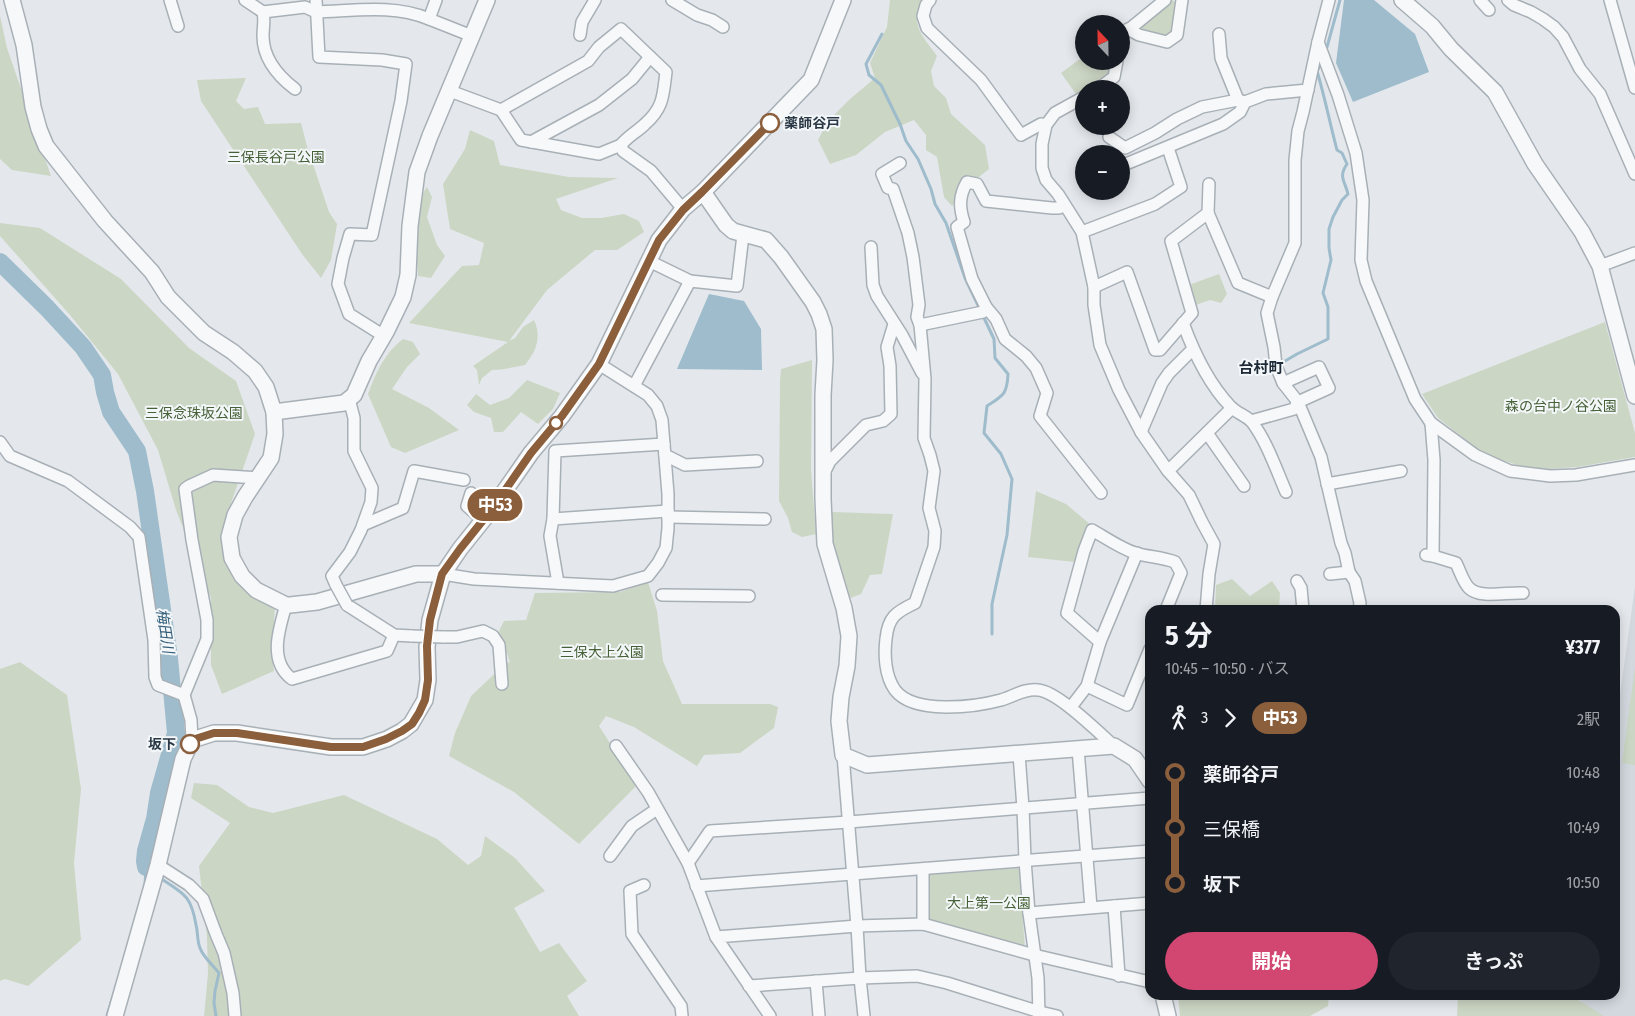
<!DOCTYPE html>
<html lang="ja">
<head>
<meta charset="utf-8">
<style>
	:root { --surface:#171b24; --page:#20242c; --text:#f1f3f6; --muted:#9ea1a6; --accent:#d24772 }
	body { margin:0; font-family:"Fira Sans Condensed","Noto Sans JP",sans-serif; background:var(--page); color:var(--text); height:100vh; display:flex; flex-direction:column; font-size:19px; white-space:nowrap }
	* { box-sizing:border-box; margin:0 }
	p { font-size:16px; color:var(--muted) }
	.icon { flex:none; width:28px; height:28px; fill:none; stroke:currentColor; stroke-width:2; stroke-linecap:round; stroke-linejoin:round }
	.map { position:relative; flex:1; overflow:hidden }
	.panel { position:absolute; left:1145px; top:605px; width:475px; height:395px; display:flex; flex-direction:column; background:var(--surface); border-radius:15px; box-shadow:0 2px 12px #0003 }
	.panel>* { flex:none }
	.badge { padding:0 10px; border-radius:16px; font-size:18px; line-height:32px }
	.needle { width:32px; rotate:338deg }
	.controls { position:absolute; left:1075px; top:15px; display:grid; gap:10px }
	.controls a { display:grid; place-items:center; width:55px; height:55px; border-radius:50%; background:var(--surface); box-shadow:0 2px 12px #0003; font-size:25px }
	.map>.badge { position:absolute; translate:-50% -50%; box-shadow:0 0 0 2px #fff }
	.legs { display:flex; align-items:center; gap:8px; height:55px; padding:0 20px; font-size:16px }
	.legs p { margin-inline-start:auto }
	.overview { display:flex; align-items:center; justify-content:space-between; height:85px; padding:0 20px }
	h1 { font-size:28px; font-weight:700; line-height:38px }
	.button { display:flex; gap:10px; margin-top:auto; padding:10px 20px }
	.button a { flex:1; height:58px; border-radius:30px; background:var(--accent); color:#fff; font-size:20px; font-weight:700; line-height:58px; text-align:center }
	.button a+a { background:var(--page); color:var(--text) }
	ul { padding:0 20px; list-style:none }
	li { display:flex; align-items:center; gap:18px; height:55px; font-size:19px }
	li i { display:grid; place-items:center; width:8px; height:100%; margin:0 6px; background:currentColor }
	li i::after { content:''; width:12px; height:12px; margin:-6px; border:4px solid; border-radius:50%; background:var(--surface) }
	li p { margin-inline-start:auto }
	li:first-child i { background:linear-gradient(#0000 50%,currentColor 0) }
	li:last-child i { background:linear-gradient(currentColor 50%,#0000 0) }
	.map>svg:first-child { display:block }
	.built { fill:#d2d8de }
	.green { fill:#ccd6c4 }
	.water { fill:#9ebccc }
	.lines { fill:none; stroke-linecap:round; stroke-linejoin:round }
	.stream { stroke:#9ebccc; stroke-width:3 }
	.river { stroke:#9ebccc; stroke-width:18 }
	.minor-casing { stroke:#a8b0b7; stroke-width:14 }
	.tertiary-casing { stroke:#a8b0b7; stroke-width:18 }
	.minor { stroke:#f7f8fa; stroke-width:11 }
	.tertiary { stroke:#f7f8fa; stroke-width:15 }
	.minor-bridge-casing { stroke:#a8b0b7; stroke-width:14; stroke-linecap:butt }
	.minor-bridge { stroke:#f7f8fa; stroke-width:11 }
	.line-1-casing { stroke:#fff; stroke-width:11 }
	.line-1 { stroke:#8b5e3c; stroke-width:8 }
	.stop-1-dot { fill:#fff; stroke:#8b5e3c; stroke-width:2.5 }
	.labels { text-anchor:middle; stroke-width:4; stroke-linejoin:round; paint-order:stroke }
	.stop-label { font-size:14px; font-weight:bold; fill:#2a3845; stroke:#f4f7f9; text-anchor:start }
	.park-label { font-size:14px; fill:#466137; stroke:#f4f7f9 }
	.neighbourhood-label { font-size:15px; font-weight:bold; fill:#1d2936; stroke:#f4f7f9 }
	.water-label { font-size:15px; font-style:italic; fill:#335e7a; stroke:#f4f7f9 }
</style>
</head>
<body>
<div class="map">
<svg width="1635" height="1016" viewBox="0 0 1635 1016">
	<rect width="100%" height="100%" fill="#e4e8ec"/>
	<path class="built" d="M 1635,586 L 1635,1016 L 1588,1016 L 1578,995 L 1615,995 L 1615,731 Z"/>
	<g class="green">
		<path d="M 890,0 L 924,0 C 908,24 923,36 937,56 L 931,71 L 934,86 L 946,98 L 951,114 L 985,145 L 989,169 L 980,176 L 952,206 L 944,197 L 937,157 L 926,150 L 926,135 L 914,120 L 885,132 L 856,155 L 830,164 L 818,140 L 828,121 L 850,99 L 875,78 L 870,63 L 887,27 Z"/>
		<path d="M 1172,0 L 1177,3 L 1171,34 L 1165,38 L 1145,33 L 1141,27 L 1142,22 Z"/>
		<path d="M 0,16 L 7,48 L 51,176 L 12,170 L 0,159 Z"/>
		<path d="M 1084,56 L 1084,61 L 1111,61 L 1109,73 L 1094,87 L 1084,89 L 1084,91 L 1076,94 L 1061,73 Z"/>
		<path d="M 246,78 L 236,101 L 244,109 L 258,107 L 265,124 L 301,123 L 307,146 L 329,212 L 337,224 L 331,260 L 321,278 L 302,254 L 201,101 L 197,80 Z"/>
		<path d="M 470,130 L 494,141 L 500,165 L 569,177 L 618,178 L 556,199 L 561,210 L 582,218 L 601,218 L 624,214 L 639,221 L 644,232 L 617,250 L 595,250 L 547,290 L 509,341 L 515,338 L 523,327 L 534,320 C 542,337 536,352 525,365 C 514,367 503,370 492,370 L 482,378 L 479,385 L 477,370 L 473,366 L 508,342 L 409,323 L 462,266 L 479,265 L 484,243 L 450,229 L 443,184 L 465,149 Z"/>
		<path d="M 427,187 L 432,197 L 427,217 L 437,245 L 445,256 L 431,278 L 418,276 C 417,252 412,206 427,187 Z"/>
		<path d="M 0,223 L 40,228 L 121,279 L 189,348 L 236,381 L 255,434 L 229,509 L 225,532 L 225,549 L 275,607 L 272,655 L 274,671 L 222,694 L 211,665 L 211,598 L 176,510 L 158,450 L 118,374 L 70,315 L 0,236 Z"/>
		<path d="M 1219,274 L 1227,294 L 1221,303 L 1210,300 L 1193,306 L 1186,286 Z"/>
		<path d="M 1605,322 L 1635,433 L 1635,457 L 1577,467 L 1549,469 L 1523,467 L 1499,459 L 1476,448 L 1438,418 L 1422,394 Z"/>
		<path d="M 403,339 L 413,342 L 420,354 L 407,367 L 392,389 L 429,408 L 459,430 L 405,453 L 391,447 L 368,394 C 376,372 384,354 403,339 Z"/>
		<path d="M 812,360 L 811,469 L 816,534 L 802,537 L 792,532 L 788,518 L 779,501 L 780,381 L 781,369 Z"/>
		<path d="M 527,380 L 560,393 L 553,409 L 538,424 L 521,412 L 503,432 L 494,432 L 491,418 L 474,412 L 467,405 L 476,394 L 490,405 L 509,398 Z"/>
		<path d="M 1036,491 L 1066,504 L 1091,525 L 1080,544 L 1075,562 L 1028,557 Z"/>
		<path d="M 832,512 L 893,514 L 882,574 L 870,575 L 861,594 L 848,599 L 830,538 Z"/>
		<path d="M 1232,579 L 1250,596 L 1272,581 L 1280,593 L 1279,610 L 1215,610 L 1216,585 Z"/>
		<path d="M 648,582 L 657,611 L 663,661 L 682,704 L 770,704 L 778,707 L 774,728 L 740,753 L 704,755 L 697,766 L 634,727 L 606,716 L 599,726 L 637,785 L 579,844 L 514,792 L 449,756 L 455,733 L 471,696 L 506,663 L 510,662 L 499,631 L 504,621 L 526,620 L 535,593 L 620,592 Z"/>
		<path d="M 20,662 L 67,695 L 81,789 L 74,863 L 81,940 L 28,986 L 5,979 L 0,981 L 0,669 Z"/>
		<path d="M 1635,667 L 1635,765 L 1622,763 Z"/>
		<path d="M 194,783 L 217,785 L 249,807 L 273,813 L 344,795 L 437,839 L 468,865 L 481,856 L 485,836 L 515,858 L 545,891 L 514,908 L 540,952 L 559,943 L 587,981 L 567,996 L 579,1016 L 204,1016 L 208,974 L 207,937 L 199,866 L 230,823 L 191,798 Z"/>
		<path d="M 1019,868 L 1025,949 L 927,921 L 926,875 Z"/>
		<path d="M 1178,995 L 1329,995 L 1328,1006 L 1310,1016 L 1180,1016 Z"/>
		<path d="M 1458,995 L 1577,995 L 1580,1001 L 1604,1016 L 1457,1016 Z"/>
	</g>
	<g class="water">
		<path d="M 1344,0 L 1374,0 L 1415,34 L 1429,72 L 1353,102 L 1336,63 Z"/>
		<path d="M 709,294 L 744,301 L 761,329 L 762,370 L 677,369 Z"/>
	</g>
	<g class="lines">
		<g class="stream">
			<path d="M 882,34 L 866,64 L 869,75 L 881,85 L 900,124 L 906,141 L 918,159 L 931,189 L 935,204 L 946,223 L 965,278 L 994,339 L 995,358 L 1008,374 C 1007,394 1004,395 987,406 L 984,433 L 1001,454 L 1012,479 L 1007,535 L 992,604 L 992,634"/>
			<path d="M 1327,47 L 1340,0"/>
			<path d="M 1280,364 L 1297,354 L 1328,339 L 1328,307 L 1323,293 L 1331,260 L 1329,248 L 1329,229 L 1333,217 L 1342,200 L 1348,194 C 1345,181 1338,177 1347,164 L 1342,153 L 1337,150 C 1330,124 1325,98 1317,71 L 1319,67"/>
			<path d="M 160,878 C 184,894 191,895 196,925 C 198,932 197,941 200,948 C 203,957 213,965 219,973 L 215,991 L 214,1003 L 216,1016"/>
			<path d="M 145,886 L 146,867"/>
			<path d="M 107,1016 L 117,983"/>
		</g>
		<path class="river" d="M 0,262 L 47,308 L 83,347 L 102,375 L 105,392 L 111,412 L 137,451 L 145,491 L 169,658 L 176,733 L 159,793 L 155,819 L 146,851 L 145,861 L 146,867"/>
		<defs>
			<g id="minor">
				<path d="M 170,0 L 178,26"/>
				<path d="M 245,0 L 263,12 C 265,20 263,27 263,36 C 263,58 278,76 295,89"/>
				<path d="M 316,0 L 319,57 L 382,60 L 406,64 L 401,101 L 372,235 L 350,234 L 343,258 L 338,284 L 349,314 L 384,336"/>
				<path d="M 436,0 L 429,19 L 472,36"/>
				<path d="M 672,0 L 697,15 L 712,20 L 723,27"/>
				<path d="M 930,0 L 926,5 L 923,16 L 927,28 L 981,80 L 1021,135 L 1041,124 L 1046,125"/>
				<path d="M 1329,0 L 1318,42 L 1303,112 L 1298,131 L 1295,160 L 1295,243 L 1272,297 L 1267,313 L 1274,347 L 1276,366 L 1283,383 L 1298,402 L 1321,457 L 1341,543 L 1345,553 L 1349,572 L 1355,581 L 1360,603 L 1359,610"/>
				<path d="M 1480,0 L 1489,10"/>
				<path d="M 1508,0 L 1514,5 L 1531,12 L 1543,19 L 1554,27 L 1563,37 L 1580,69 L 1600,94 L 1635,174"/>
				<path d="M 1610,0 L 1635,88"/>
				<path d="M 263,12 L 305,7 L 316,12 C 354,11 393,4 429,19"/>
				<path d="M 1128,29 L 1139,35 L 1167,42 L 1177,35 L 1182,0"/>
				<path d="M 1219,34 L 1221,58 L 1238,100"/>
				<path d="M 580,35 L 582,22 L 595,0"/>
				<path d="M 1121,36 L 1165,0"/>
				<path d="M 1318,42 L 1338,95 L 1356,153 L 1363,200 L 1361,260 L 1366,281 L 1415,399 L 1431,423 L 1475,455 L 1510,471 L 1550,476 L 1576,475 L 1635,465"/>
				<path d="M 1098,89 L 1114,77 L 1117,61"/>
				<path d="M 450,91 L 501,110 L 521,140 L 599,154 L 621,145"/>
				<path d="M 1084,97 L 1055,113 L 1046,125 L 1042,144 L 1042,168 L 1046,180 L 1058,194 L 1082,232 L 1094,287 L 1094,305 L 1100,345 L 1119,390 L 1141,432 L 1168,471 L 1189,495 L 1202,522 L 1214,544 L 1209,574 L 1206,610"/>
				<path d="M 501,110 L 588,61 L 599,47 L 621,29 L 666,72 C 663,95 664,107 645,124 C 637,132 628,136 621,145 L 623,151 L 651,171 L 683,209"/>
				<path d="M 1109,137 L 1125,148 L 1155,133 L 1177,119 L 1202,107 L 1238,100 L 1245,102"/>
				<path d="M 531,142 L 599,105 L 632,79 L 650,57"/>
				<path d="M 900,163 L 882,174 L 888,188 L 893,189 L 908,233 L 913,257 L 919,305 L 917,317 L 920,325 L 925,379 L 924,438 L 930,455 L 934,471 L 929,508 L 935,531 L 934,547 L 915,603 C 896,612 888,617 886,639 C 884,655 885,676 895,690 C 914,715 975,707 1001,700 C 1012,697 1025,688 1038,690 C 1057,691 1098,732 1114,746"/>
				<path d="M 1121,166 L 1223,124 L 1240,112 L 1245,102 L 1266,94 L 1308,90"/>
				<path d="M 1208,213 L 1209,184"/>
				<path d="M 1082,232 L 1155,204 L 1181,187 L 1168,148"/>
				<path d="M 871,247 L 873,285 L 877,296 L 902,335 L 922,373"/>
				<path d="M 649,261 L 690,281 L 737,286 L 743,235"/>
				<path d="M 1600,266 L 1635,253"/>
				<path d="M 1094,287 L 1127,272 L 1155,350 L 1160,350 L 1192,313 L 1171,241 L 1208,213 L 1238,283 L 1272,297"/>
				<path d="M 986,307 L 996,319 L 1005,339 L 1026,356 L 1036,368 L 1047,393 L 1040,416 L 1101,493"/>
				<path d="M 1183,323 C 1194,353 1208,383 1230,406 C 1236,413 1247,416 1252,422 C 1267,442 1276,469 1286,492"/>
				<path d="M 920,325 L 983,312 L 986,307 L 972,279 L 957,227 L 964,222 C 959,207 959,196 967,182 L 977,184 L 986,201 L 1052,208 L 1059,208 L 1064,205"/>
				<path d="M 634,386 L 690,281"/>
				<path d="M 1251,421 L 1294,409 L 1298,402 L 1329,388 L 1319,367 L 1283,383"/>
				<path d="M 1431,423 L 1434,460 L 1433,556"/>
				<path d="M 1141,432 L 1162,383 L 1169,373 L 1193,349"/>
				<path d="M 1207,433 L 1244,486"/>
				<path d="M 0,442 L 10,456 L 68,481 L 130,527 L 139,537 L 154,640 L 155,677 L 158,685 L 184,695"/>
				<path d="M 665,455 L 685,465 L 757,461"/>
				<path d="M 1168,471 L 1232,408"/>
				<path d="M 824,473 L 830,461 L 866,425 L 883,421 L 891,414 L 890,366 L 887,347 L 894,324"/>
				<path d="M 1327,484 L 1401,471"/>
				<path d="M 471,493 L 467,506 L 483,520"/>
				<path d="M 668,517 L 765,519"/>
				<path d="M 553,519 L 668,511"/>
				<path d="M 363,525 L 403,508 L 414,471 L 464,480"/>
				<path d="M 1426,555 L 1433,556 L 1456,563 C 1460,571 1463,582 1469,588 C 1480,599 1507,592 1523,593"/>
				<path d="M 443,574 L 474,579 L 613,586 L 648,576 L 658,563 L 666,548 L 668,528 L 668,494 L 662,420 L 657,406 L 648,395 L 599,364"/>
				<path d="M 1330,574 L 1349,572"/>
				<path d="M 1297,581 L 1301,588 L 1303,610"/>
				<path d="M 558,583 L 550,536 L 553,519 L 555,451 L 664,444"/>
				<path d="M 336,585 L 332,576 L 350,552 L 361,530 L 371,502 L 372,488 L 354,451 L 354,418 L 349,399"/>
				<path d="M 662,595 L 749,596"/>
				<path d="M 286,605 C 279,629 268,661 292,679 L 387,651 L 394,635"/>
				<path d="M 347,605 L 394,635 L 412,636"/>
				<path d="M 443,637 L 457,637 L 483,631 L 493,636 L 499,645 L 502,684"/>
				<path d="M 1100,642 L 1067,613 L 1084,551 L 1092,530 C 1106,538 1120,548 1135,553 C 1148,557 1162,557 1175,562 L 1181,573 L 1166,610"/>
				<path d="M 1087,686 L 1127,705 L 1150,649"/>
				<path d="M 1071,707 L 1087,686 L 1100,642 L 1137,553"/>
				<path d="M 192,740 L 191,720 L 184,695 L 207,639 L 207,620 L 192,540 L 185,489 L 189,486 L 213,475 L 258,478"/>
				<path d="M 616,746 L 648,792 L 688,863"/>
				<path d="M 1078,749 L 1091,907"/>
				<path d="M 1019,754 L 1023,808 L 1025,860 L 1029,913 L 1038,978 L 1039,1016"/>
				<path d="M 843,755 L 857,926 L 860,978 L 864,1016"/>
				<path d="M 610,856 L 632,826 L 657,809"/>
				<path d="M 158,865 L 189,885 L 203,899 L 216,934 L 224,953 L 233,993 L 235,1016"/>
				<path d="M 923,869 L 923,924"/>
				<path d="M 644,885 L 630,891 L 632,934 L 681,1006 L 682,1016"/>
				<path d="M 696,886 L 1150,851"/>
				<path d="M 1114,906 L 1119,976"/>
				<path d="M 1029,913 L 1150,903"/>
				<path d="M 716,937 L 688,863 L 710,831 L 849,822 L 1150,798"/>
				<path d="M 816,981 L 819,1016"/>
				<path d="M 749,986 L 860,978 L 917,976 L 947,983 L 1040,1012 L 1057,1016"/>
				<path d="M 770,1016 L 716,937 L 857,926 L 923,924 L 1034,955 L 1150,982"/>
			</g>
			<g id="tertiary">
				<path d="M 12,0 L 24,45 L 33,107 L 39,129 L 46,146 L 105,221 L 152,272 L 168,297 L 204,333 L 233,352 L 255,371 L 266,387 L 274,412 L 275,434 L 271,458 L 245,497 L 235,515 L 229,537 L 232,558 L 242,576 L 256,590 L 286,605 L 290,605 L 317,602 L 416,574 L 443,574"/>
				<path d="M 1402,0 L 1432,26 L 1451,49 L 1495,92 L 1535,164 L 1582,232 L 1600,266 L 1635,396"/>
				<path d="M 703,192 L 726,225 L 733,231 L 766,240 L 781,257 L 813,302 L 819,314 L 824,329 L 825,360 L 823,395 L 823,499 L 825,544 L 844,608 L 849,636 L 847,666 L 841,697 L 839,721 L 843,755 L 867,765 L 1114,746 L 1135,759 L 1150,781"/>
				<path d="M 274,412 L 344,403 L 354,395 L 369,361 L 386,332 L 403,297 L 408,275 L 410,226 L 417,172 L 430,136 L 487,0"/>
				<path d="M 1163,995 L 1168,1016"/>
				<path d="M 115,1016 L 158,865 L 183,759 L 192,740 L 214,733 L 237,733 L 331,747 L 363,747 L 387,739 L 402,731 L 411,724 L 425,700 L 428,680 L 427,647 L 430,620 L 443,574 L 460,549 L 492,509 L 531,453 L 562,416 L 599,364 L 659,240 L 683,209 L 703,192 L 811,80 L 843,0"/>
			</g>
		</defs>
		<use href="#minor" class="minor-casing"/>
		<use href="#tertiary" class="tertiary-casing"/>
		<use href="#minor" class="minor"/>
		<use href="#tertiary" class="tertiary"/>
		<defs>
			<g id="minor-bridge">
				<path d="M 336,585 L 347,605"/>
				<path d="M 412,636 L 443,637"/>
			</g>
		</defs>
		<use href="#minor-bridge" class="minor-bridge-casing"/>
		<use href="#minor-bridge" class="minor-bridge"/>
	</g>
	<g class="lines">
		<defs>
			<path id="line-1" d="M 190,744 L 192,740 L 214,733 L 237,733 L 331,747 L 363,747 L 386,739 L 402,731 L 412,724 L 419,713 L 425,700 L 428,680 L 427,646 L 430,620 L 442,574 L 460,549 L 492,509 L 531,453 L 562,416 L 599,364 L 659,240 L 683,210 L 702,192 L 770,123"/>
		</defs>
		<use href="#line-1" class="line-1-casing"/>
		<use href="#line-1" class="line-1"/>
	</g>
	<g class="stop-1-dot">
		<circle cx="770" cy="123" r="9"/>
		<circle cx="556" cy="423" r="6"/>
		<circle cx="190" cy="744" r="9"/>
	</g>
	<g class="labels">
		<g class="stop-label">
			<text x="784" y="128">薬師谷戸</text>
			<text x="176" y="749" text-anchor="end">坂下</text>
		</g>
		<g class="park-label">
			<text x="276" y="162">三保長谷戸公園</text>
			<text x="1561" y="411">森の台中ノ谷公園</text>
			<text x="194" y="418">三保念珠坂公園</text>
			<text x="602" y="657">三保大上公園</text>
			<text x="989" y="908">大上第一公園</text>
		</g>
		<g class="neighbourhood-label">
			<text x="1261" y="373">台村町</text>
		</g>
		<g class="water-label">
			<text transform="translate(165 631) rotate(81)" y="5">梅田川</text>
		</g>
	</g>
</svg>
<div class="controls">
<a><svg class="needle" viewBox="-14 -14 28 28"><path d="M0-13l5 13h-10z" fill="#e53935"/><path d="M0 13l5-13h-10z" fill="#9ea1a6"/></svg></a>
<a>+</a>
<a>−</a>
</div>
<b class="badge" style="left:495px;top:505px;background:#8b5e3c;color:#fff">中53</b>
<section class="panel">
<div class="overview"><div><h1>5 分</h1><p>10:45 – 10:50 · バス</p></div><b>¥377</b></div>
<div class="legs"><svg class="icon" aria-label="walk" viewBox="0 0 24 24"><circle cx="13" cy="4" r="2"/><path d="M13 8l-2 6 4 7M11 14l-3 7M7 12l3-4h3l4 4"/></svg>3<svg class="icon" aria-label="forward" viewBox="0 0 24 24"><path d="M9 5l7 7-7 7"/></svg><b class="badge" style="background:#8b5e3c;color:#fff">中53</b><p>2駅</p></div>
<ul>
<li><i style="color:#8b5e3c"></i><b>薬師谷戸</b><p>10:48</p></li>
<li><i style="color:#8b5e3c"></i><span>三保橋</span><p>10:49</p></li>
<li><i style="color:#8b5e3c"></i><b>坂下</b><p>10:50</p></li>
</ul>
<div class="button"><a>開始</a><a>きっぷ</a></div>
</section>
</div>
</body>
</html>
